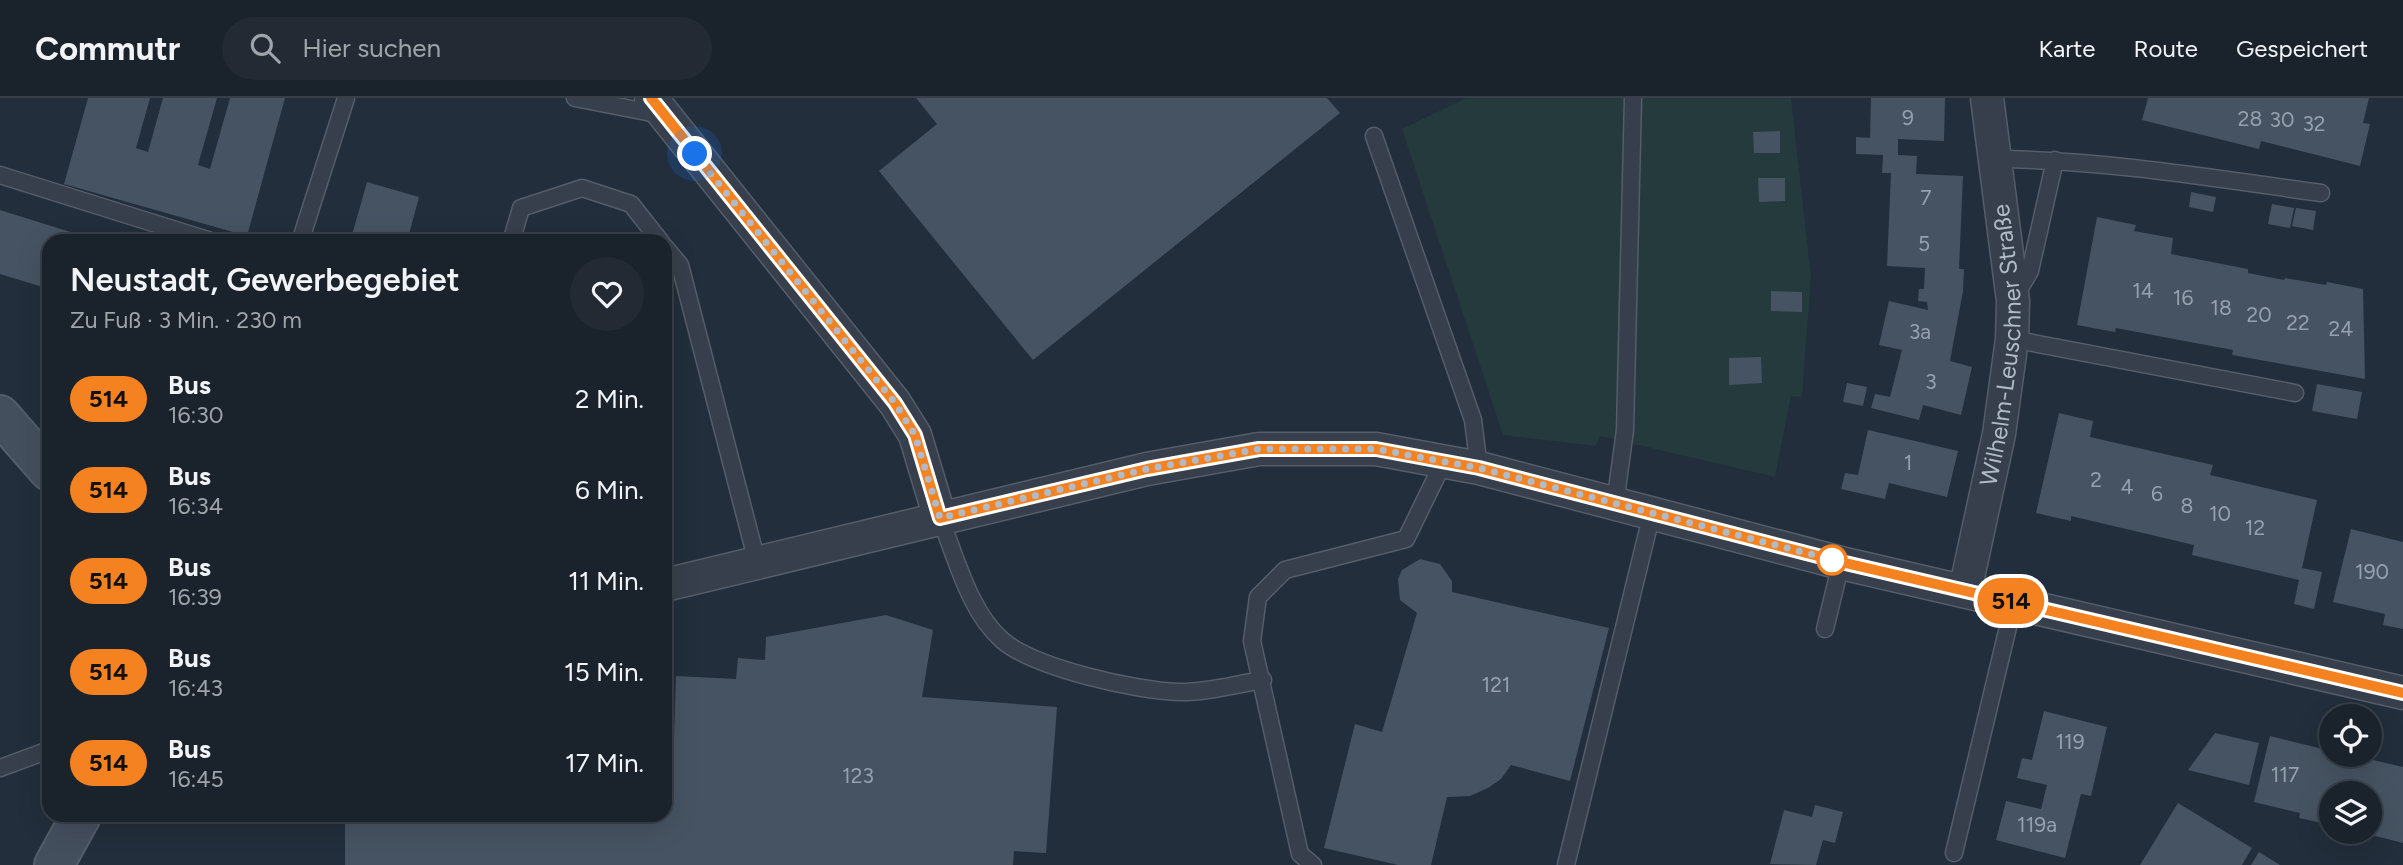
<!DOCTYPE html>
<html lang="de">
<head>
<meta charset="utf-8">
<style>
	:root { --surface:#1a222c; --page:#232a34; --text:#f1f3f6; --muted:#9fa4a9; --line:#383f48 }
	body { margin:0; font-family:Figtree,sans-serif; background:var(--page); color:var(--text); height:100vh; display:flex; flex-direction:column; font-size:26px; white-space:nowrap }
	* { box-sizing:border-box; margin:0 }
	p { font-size:23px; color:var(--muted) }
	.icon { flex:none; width:38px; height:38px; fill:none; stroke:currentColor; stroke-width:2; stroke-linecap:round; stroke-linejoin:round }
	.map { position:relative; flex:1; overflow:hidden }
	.drawer { position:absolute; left:42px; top:136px; width:630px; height:588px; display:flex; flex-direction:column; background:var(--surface); border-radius:21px; box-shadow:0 7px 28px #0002,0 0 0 2px var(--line) }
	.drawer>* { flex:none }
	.badge { padding:0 14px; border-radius:23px; font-size:24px; line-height:46px }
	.fabs { position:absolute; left:2319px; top:606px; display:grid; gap:14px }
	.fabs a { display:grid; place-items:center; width:63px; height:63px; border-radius:50%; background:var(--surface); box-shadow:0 7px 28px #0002,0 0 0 2px var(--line); font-size:35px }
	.you { position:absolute; width:35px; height:35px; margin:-18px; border:5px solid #fff; border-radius:50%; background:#1a73e8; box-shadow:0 0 0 10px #1a73e833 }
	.map>.badge { position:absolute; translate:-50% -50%; box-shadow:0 0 0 4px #fff }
	.round { display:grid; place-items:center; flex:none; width:74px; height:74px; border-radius:37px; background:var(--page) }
	.head { display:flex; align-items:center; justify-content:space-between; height:119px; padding:0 28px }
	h1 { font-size:33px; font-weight:600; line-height:52px }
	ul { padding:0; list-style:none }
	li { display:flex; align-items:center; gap:21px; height:91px; padding:0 28px }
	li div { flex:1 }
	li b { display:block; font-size:26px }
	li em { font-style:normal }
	li .badge { min-width:77px; font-weight:700; text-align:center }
	header { display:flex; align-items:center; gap:42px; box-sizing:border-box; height:98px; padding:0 35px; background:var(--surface); border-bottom:2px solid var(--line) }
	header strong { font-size:33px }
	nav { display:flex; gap:38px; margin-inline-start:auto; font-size:24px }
	.search { width:490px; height:63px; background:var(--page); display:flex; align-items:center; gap:18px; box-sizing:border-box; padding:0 24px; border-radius:38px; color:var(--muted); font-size:26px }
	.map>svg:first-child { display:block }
	.green { fill:#243a3c }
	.building { fill:#465362 }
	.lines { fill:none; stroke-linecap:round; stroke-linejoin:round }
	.lane-casing { stroke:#545d69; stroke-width:19 }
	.street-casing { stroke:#545d69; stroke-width:35 }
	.secondary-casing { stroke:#545d69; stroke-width:42 }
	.lane { stroke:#363f4b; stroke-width:16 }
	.street { stroke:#363f4b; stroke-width:32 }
	.secondary { stroke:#444f5e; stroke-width:38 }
	.line-casing { stroke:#fff; stroke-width:16 }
	.line { stroke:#f58220; stroke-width:10 }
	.walk { stroke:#b1bac7; stroke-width:7; stroke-dasharray:0 12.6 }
	.stop-dot { fill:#fff; stroke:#f58220; stroke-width:3.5 }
	.labels { text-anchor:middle; stroke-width:6; stroke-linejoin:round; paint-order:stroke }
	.number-label { font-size:21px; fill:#96a0ae }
	.street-label { font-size:24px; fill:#b1bac7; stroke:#1b2430 }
</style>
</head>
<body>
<header>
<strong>Commutr</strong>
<div class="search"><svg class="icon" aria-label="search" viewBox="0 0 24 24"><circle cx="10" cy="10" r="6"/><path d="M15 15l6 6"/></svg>Hier suchen</div>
<nav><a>Karte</a><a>Route</a><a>Gespeichert</a></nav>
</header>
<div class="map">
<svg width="2403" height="767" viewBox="0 0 2403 767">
	<rect width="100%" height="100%" fill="#222e3b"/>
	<path class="green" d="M 1466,0 L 1791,0 L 1811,180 L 1802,299 L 1791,298 L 1775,379 L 1600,338 L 1596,348 L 1503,337 L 1402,31 Z"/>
	<g class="building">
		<path d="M 88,0 L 150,0 L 136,50 L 148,54 L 163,0 L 217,0 L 198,67 L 210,71 L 230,0 L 285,0 L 247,138 L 64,86 Z"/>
		<path d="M 916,0 L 1327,0 L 1340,15 L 1033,262 L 879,73 L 937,26 Z"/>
		<path d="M 1871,0 L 1945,0 L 1944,43 L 1898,41 L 1898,57 L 1917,58 L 1916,76 L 1963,78 L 1959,171 L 1964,171 L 1963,193 L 1950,263 L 1972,269 L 1961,317 L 1923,307 L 1919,322 L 1871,310 L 1875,296 L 1890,299 L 1902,252 L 1879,247 L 1889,203 L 1928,212 L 1927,204 L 1918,203 L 1919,191 L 1924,191 L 1925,170 L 1887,168 L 1891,75 L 1882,75 L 1883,57 L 1856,56 L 1856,39 L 1870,40 Z"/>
		<path d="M 2148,0 L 2369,0 L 2363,25 L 2370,26 L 2360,68 L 2261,43 L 2259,51 L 2142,22 Z"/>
		<path d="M 1780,33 L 1780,55 L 1754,55 L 1753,34 Z"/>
		<path d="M 1758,80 L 1785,80 L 1785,103 L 1759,104 Z"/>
		<path d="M 367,84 L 419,99 L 407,144 L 350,144 Z"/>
		<path d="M 2191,94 L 2216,99 L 2213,114 L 2189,109 Z"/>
		<path d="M 2272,106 L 2294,110 L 2290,130 L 2268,126 Z"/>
		<path d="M 2296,110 L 2316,113 L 2313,132 L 2292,128 Z"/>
		<path d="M 0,112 L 80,137 L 78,144 L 49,144 L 49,191 L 0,176 Z"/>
		<path d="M 2097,119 L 2136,127 L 2134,133 L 2173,140 L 2171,156 L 2248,171 L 2248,175 L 2284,182 L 2285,180 L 2326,187 L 2327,184 L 2363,191 L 2365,281 L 2232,257 L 2233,252 L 2195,245 L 2116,230 L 2115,234 L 2077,227 Z"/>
		<path d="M 1771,193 L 1802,194 L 1802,214 L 1771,213 Z"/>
		<path d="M 1761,259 L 1762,285 L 1729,287 L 1729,260 Z"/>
		<path d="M 1847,285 L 1867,289 L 1863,308 L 1843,304 Z"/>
		<path d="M 2317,286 L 2362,294 L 2357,321 L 2312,313 Z"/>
		<path d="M 2059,315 L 2093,323 L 2090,339 L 2213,367 L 2210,377 L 2317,402 L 2302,470 L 2322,474 L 2314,511 L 2294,506 L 2299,482 L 2192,457 L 2194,447 L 2071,418 L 2071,423 L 2036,415 Z"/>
		<path d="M 1868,332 L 1958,353 L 1947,399 L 1889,385 L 1885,401 L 1841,391 L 1845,375 L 1858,377 Z"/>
		<path d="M 2351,431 L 2403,444 L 2403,531 L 2383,527 L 2385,516 L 2333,504 Z"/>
		<path d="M 1420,461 L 1440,466 L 1452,483 L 1452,494 L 1609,530 L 1570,683 L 1511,667 L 1501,681 L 1488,690 L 1470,698 L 1447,699 L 1431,767 L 1398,767 L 1324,750 L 1355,626 L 1382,634 L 1417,515 L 1400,502 L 1398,481 L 1402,472 Z"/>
		<path d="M 886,517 L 933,532 L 922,599 L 1057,609 L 1046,755 L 1014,753 L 1013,767 L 345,767 L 345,718 L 665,718 L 665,638 L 674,638 L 676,578 L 736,581 L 738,560 L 765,562 L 766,539 Z"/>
		<path d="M 2044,613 L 2107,629 L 2091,698 L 2081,696 L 2065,760 L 1996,742 L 2006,703 L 2041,711 L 2047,687 L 2017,680 L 2022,660 L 2032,662 Z"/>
		<path d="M 2215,635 L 2259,645 L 2249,687 L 2188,672 Z"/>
		<path d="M 2270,638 L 2331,653 L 2331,656 L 2347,656 L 2403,669 L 2403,745 L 2360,734 L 2370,733 L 2370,695 L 2331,695 L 2331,727 L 2299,720 L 2300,715 L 2254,704 Z"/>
		<path d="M 2178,705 L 2252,750 L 2242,767 L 2140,767 Z"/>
		<path d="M 1815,707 L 1843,714 L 1835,745 L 1823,742 L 1816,767 L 1770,766 L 1784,712 L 1812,719 Z"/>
		<path d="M 2259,754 L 2280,767 L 2251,767 Z"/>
	</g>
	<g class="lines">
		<defs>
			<g id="lane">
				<path d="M 575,0 L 662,17"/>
				<path d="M 1374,38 L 1473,322 L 1479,370"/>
				<path d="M 1994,61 C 2104,62 2212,80 2321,95"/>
				<path d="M 0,77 L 214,144"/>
				<path d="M 300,144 L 346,0"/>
				<path d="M 511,144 L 521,110 L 582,90 L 631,106 L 661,144"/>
				<path d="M 665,149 L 680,167 L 757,464"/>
				<path d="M 2016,197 L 2030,173 L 2055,62"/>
				<path d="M 2012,241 L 2295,295"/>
				<path d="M 1615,406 L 1625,332 L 1633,0"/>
				<path d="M 940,420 C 956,459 969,513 1002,542 C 1034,570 1137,593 1179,594 C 1206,595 1236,586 1263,582"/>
				<path d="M 1825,531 L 1841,465"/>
				<path d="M 0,670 L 49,652"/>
				<path d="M 1954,755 L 2014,504"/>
				<path d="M 1313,767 L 1300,756 L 1252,543 L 1258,499 L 1285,472 L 1406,441 L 1444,363"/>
				<path d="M 1566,767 L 1652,415"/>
			</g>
			<g id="street">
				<path d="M 651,0 L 895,305 L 915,337 L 940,420"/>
				<path d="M 665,487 L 1147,371 L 1259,351 L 1376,351 L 1479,370 L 1841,465 L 2403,595"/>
				<path id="s1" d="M 1965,493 L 1999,336 L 2012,241 L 2013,203 L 1987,0"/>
			</g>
			<g id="secondary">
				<path d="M 0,317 L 49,373"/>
				<path d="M 54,767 L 81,718"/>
			</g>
		</defs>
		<use href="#lane" class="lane-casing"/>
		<use href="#street" class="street-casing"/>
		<use href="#secondary" class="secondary-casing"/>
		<use href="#lane" class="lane"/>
		<use href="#street" class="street"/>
		<use href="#secondary" class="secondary"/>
	</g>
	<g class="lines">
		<defs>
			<path id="line" d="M 651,0 L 895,305 L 915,337 L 940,420 L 1147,371 L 1259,351 L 1376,351 L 1479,370 L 1841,464 L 2403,595"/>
		</defs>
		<use href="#line" class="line-casing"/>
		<use href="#line" class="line"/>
		<path class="walk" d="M 695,56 L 895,305 L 915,337 L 940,420 L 1147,371 L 1259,351 L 1376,351 L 1479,370 L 1841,464 L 1832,462"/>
	</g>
	<circle class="stop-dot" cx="1832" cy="462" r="14"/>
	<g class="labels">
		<g class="number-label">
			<text x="1908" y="27">9</text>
			<text x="2250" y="28">28</text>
			<text x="2282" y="29">30</text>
			<text x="2314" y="33">32</text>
			<text x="1926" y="107">7</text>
			<text x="1924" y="153">5</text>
			<text x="2143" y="200">14</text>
			<text x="2183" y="207">16</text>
			<text x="2221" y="217">18</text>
			<text x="2259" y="224">20</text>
			<text x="2298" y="232">22</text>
			<text x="2341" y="238">24</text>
			<text x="1920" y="241">3a</text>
			<text x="1931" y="291">3</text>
			<text x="1908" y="372">1</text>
			<text x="2096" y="389">2</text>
			<text x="2127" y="396">4</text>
			<text x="2157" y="403">6</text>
			<text x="2187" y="415">8</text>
			<text x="2220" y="423">10</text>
			<text x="2255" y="437">12</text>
			<text x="2372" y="481">190</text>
			<text x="1496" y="594">121</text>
			<text x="2070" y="651">119</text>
			<text x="2285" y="684">117</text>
			<text x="858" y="685">123</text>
			<text x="2037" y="734">119a</text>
		</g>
		<g class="street-label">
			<text dy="8" stroke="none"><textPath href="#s1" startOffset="250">Wilhelm-Leuschner Straße</textPath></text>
		</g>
	</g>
</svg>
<div class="fabs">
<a><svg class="icon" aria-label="locate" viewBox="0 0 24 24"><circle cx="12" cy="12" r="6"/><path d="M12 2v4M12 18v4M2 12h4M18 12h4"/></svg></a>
<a><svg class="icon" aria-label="layers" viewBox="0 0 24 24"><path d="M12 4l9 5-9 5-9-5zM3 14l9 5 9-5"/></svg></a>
</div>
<div class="you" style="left:695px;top:56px"></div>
<b class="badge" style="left:2011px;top:503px;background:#f58220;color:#111">514</b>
<section class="drawer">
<div class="head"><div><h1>Neustadt, Gewerbegebiet</h1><p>Zu Fuß · 3 Min. · 230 m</p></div><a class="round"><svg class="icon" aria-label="heart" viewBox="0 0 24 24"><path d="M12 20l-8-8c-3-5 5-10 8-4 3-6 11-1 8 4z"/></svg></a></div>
<ul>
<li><span class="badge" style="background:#f58220;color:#111">514</span><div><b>Bus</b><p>16:30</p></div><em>2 Min.</em></li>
<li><span class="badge" style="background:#f58220;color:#111">514</span><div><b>Bus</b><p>16:34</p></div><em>6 Min.</em></li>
<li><span class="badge" style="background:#f58220;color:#111">514</span><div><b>Bus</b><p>16:39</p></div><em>11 Min.</em></li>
<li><span class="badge" style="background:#f58220;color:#111">514</span><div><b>Bus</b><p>16:43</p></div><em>15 Min.</em></li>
<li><span class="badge" style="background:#f58220;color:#111">514</span><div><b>Bus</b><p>16:45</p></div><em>17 Min.</em></li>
</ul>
</section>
</div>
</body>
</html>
